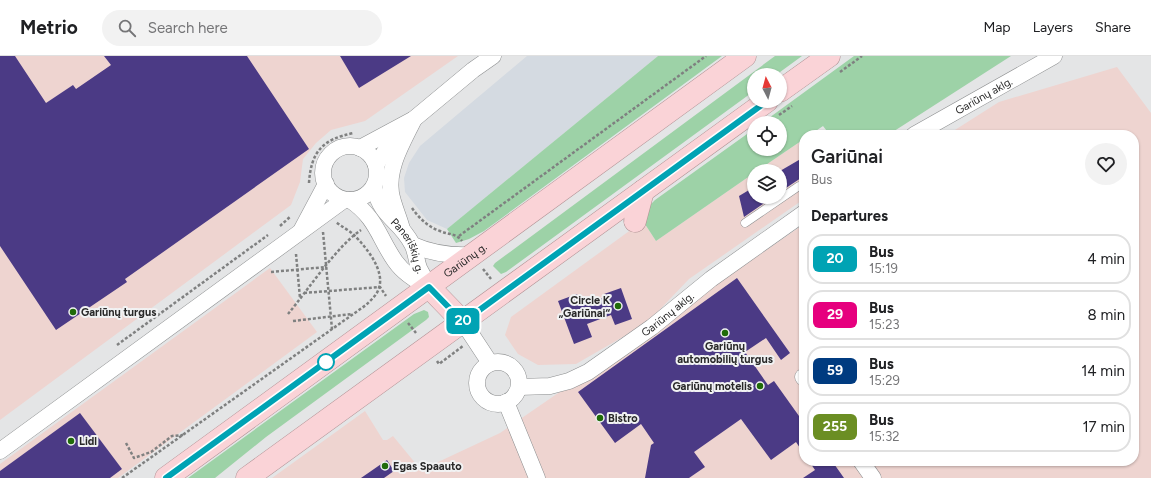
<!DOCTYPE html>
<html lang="en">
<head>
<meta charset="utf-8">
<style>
	:root { --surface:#fff; --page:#f2f2f2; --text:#202124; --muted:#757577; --line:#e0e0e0 }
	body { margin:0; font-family:Figtree,sans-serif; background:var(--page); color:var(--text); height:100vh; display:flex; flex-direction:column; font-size:15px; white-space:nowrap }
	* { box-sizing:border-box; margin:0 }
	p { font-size:13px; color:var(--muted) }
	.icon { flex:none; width:22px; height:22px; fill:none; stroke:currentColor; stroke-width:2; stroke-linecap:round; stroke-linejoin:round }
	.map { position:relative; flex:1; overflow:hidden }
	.panel { position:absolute; left:799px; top:74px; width:340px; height:336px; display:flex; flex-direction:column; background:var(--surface); border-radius:16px; box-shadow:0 1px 3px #0004 }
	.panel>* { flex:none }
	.badge { padding:0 8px; border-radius:6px; font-size:14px; line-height:26px }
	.needle { width:26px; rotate:354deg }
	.tools { position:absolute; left:747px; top:12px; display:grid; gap:8px }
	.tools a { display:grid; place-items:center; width:40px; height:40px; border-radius:50%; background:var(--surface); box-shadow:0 1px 3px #0004; font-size:20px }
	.map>.badge { position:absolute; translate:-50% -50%; box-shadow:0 0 0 2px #fff }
	h2 { padding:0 12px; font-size:15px; line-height:36px }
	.round { display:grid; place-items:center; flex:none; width:42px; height:42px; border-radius:21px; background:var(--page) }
	.head { display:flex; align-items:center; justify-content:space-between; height:68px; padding:0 12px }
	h1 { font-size:19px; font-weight:600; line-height:30px }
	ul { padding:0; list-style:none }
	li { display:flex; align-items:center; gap:12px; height:50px; margin:0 8px 6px; padding:0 4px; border:2px solid var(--line); border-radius:16px }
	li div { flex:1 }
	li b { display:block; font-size:15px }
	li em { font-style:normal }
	li .badge { min-width:44px; font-weight:700; text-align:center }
	header { display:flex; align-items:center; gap:24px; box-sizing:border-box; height:56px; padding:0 20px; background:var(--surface); border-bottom:1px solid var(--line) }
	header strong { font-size:19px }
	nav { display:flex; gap:22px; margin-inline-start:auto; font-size:14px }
	.search { width:280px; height:36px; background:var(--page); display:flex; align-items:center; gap:10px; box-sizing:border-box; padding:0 14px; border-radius:22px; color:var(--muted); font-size:15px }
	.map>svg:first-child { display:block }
	.commercial { fill:#eed4d0 }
	.built { fill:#d4dae1 }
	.green { fill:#9dd2a7 }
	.building { fill:#4b3a85 }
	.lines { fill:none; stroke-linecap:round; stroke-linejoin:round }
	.service-casing { stroke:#8d8f90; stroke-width:9 }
	.minor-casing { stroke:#8d8f90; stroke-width:17 }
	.trunk-casing { stroke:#b09093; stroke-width:23 }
	.path { stroke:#7f8080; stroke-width:2.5; stroke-dasharray:3 2; stroke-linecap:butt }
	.service { stroke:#fff; stroke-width:8 }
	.minor { stroke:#fff; stroke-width:16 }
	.trunk { stroke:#fad3d7; stroke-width:22 }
	.line-casing { stroke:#fff; stroke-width:9 }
	.line { stroke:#00a3b4; stroke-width:6 }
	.poi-dot { fill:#206b09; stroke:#f1f2f3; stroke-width:1.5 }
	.stop-dot { fill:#fff; stroke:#00a3b4; stroke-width:2 }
	.labels { text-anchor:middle; stroke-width:4; stroke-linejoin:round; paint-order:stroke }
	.street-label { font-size:11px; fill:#282828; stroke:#f1f2f3 }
	.poi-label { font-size:11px; font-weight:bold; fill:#282828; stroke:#f1f2f3; text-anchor:start }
</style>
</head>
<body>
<header>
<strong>Metrio</strong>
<div class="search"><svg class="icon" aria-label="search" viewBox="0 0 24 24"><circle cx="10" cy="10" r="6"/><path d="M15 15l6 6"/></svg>Search here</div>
<nav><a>Map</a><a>Layers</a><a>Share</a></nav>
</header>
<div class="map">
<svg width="1151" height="422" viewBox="0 0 1151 422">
	<rect width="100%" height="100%" fill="#e4e5e6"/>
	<g class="commercial">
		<path d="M 0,0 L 458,0 L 365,65 L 331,74 L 316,87 L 303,103 L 300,126 L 291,149 L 0,364 Z"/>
		<path d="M 1117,11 L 1151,57 L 1151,422 L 272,422 L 365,355 L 383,384 L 387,384 L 393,380 L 421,414 L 500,377 L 804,168 L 804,405 L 1134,405 L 1134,79 L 947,79 L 999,46 Z"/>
		<path d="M 804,83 L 804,143 L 689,223 L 647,267 L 576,308 L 538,309 L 518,298 L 505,279 L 511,261 L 643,165 L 656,185 L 754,117 L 754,141 L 780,141 L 780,115 L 757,115 Z"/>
		<path d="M 270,212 L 317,276 L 118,422 L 0,422 L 0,408 Z"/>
	</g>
	<path class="built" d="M 527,0 L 658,0 L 447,173 L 427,164 L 405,136 L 404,122 L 409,107 L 420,90 Z"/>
	<g class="green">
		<path d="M 658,0 L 722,0 L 484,175 L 469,183 L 456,187 L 447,173 Z"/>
		<path d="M 775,0 L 802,0 L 776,19 L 754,19 L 754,35 L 506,216 L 501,218 L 493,210 L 495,207 Z"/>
		<path d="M 854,0 L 1011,0 L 888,79 L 830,79 L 823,70 L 810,79 L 804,79 L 804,83 L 757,115 L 754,115 L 754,117 L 656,185 L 643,165 L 648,151 L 655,144 L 754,73 L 754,93 L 780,93 L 780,67 L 762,67 Z"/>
		<path d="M 424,254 L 428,256 L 429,261 L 426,264 L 266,381 L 215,422 L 188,422 L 414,258 Z"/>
	</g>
	<g class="building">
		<path d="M 0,0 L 15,0 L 46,47 L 73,29 L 76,33 L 111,9 L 104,0 L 247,0 L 309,93 L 125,223 L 127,226 L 56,274 L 0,190 Z"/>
		<path d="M 340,0 L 411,0 L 359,32 Z"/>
		<path d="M 804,101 L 804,120 L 780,136 L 780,115 Z"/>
		<path d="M 754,131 L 754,141 L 773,141 L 744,161 L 739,140 Z"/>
		<path d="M 737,222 L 790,297 L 781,304 L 766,282 L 745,296 L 768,329 L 774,325 L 804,367 L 804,398 L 796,386 L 771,404 L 741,363 L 694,396 L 705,411 L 689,422 L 645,422 L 651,389 L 654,387 L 641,368 L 615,387 L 578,336 Z"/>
		<path d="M 621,232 L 632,263 L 615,269 L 611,259 L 587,268 L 592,281 L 574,288 L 558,245 L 577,238 L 581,250 L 605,241 L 604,238 Z"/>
		<path d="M 80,357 L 122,413 L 110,422 L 0,422 L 0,415 Z"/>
		<path d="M 387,404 L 394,415 L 384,422 L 361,422 Z"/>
		<path d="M 809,405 L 832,405 L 844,422 L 803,422 L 815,414 Z"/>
	</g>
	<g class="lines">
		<defs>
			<path id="service" d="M 745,167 L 799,130 L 804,130"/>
			<g id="minor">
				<path id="s1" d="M 914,79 L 1054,0"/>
				<circle cx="350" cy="117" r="27"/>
				<path d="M 360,92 L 414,63 L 473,14 L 493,0"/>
				<path d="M 376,109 L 389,89 L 403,74"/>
				<path id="s2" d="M 374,131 C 382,163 399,163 412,188 C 416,195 416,204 419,212 C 422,218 426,225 429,231"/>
				<path d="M 350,144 C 376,161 379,182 395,205 C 404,218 416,225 429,231"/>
				<path d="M 302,173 L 326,128"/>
				<path d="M 402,173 C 399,161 393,149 391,137 C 387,111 403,86 414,63"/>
				<path d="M 413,189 C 433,198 451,200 472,199"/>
				<path d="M 463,266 L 490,307"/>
				<circle cx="498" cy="327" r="21"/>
				<path d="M 803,321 L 804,322"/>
				<path id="s3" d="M 519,331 L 550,330 L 569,325 L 588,316 L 652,271 L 711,223 L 804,157"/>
				<path d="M 506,346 L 537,422"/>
				<path d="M 0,395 L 344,144"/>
				<path d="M 861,405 L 873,422"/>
			</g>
			<g id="trunk">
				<path d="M 780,35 L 829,0"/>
				<path d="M 635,165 L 643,135"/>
				<path d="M 429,231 L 463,266"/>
				<path id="s4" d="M 166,422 L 745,0"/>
				<path d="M 247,422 L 767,45"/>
			</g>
		</defs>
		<use href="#service" class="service-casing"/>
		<use href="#minor" class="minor-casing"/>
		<use href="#trunk" class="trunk-casing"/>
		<g class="path">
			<path d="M 840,16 L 862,0"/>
			<path d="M 779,59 L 792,50"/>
			<path d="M 309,127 C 311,95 323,83 354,77"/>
			<path d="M 412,152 C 419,162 428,171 440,175 C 449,179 456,177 462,185"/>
			<path d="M 280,170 L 291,160"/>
			<path d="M 323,176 L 332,273"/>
			<path d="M 459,180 L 706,0"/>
			<path d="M 296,198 L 300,242"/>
			<path d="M 483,213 L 491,223"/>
			<path d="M 271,216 L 326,211"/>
			<path d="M 304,237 L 380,231 L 386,240"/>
			<path d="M 288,258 C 308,234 336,191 361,174"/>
			<path d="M 293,265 L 352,258"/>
			<path d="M 408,267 L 416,277"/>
			<path d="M 117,289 L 268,179"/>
			<path d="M 437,305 L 439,308 L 463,290"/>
			<path d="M 126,387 L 134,402 L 151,396 L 172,380 L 183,379"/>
			<path d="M 122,422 L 366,249 C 371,244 377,239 379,232 C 385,214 366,191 354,179 C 349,174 342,171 336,166"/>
		</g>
		<use href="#service" class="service"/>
		<use href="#minor" class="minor"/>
		<use href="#trunk" class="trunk"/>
	</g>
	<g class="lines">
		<defs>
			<path id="line" d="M 166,422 L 429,231 L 463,266 L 767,45"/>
		</defs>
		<use href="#line" class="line-casing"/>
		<use href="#line" class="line"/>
	</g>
	<g class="poi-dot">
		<circle cx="618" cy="250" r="4"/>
		<circle cx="73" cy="256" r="4"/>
		<circle cx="725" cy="277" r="4"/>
		<circle cx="760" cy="330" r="4"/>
		<circle cx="600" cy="362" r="4"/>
		<circle cx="71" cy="385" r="4"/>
		<circle cx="385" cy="410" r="4"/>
	</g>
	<circle class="stop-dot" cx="326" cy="306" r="8"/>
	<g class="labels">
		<g class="street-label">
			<text dy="4" stroke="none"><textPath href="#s1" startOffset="80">Gariūnų aklg.</textPath></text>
			<text dy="4" stroke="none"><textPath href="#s2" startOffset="69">Paneriškių g.</textPath></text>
			<text dy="4" stroke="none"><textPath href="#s4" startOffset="370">Gariūnų g.</textPath></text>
			<text dy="4" stroke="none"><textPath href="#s3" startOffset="170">Gariūnų aklg.</textPath></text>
		</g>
		<g class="poi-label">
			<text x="610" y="248" text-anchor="end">Circle K<tspan x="610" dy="13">„Gariūnai“</tspan></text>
			<text x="81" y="260">Gariūnų turgus</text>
			<text x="725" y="294" text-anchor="middle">Gariūnų<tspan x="725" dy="13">automobilių turgus</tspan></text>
			<text x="752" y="334" text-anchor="end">Gariūnų motelis</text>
			<text x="608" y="366">Bistro</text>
			<text x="79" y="389">Lidl</text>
			<text x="393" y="414">Egas Spaauto</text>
		</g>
	</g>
</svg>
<div class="tools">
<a><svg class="needle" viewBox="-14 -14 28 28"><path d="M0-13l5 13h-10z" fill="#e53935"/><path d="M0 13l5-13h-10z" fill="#757577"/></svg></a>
<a><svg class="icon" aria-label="locate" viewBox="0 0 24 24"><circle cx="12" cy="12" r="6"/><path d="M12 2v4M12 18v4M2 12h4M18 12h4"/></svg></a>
<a><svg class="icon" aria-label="layers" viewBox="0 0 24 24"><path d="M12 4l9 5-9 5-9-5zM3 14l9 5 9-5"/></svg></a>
</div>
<b class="badge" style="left:463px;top:265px;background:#00a3b4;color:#fff">20</b>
<section class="panel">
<div class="head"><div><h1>Gariūnai</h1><p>Bus</p></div><a class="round"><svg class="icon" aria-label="heart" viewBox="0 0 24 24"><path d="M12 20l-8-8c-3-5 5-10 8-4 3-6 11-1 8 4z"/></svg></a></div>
<h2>Departures</h2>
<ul>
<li><span class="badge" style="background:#00a3b4;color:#fff">20</span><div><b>Bus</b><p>15:19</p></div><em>4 min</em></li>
<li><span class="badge" style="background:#e6007e;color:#fff">29</span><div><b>Bus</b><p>15:23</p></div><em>8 min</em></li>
<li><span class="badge" style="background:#003b80;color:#fff">59</span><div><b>Bus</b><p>15:29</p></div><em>14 min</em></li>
<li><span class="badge" style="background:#6b8e23;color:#fff">255</span><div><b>Bus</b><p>15:32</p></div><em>17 min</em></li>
</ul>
</section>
</div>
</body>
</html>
